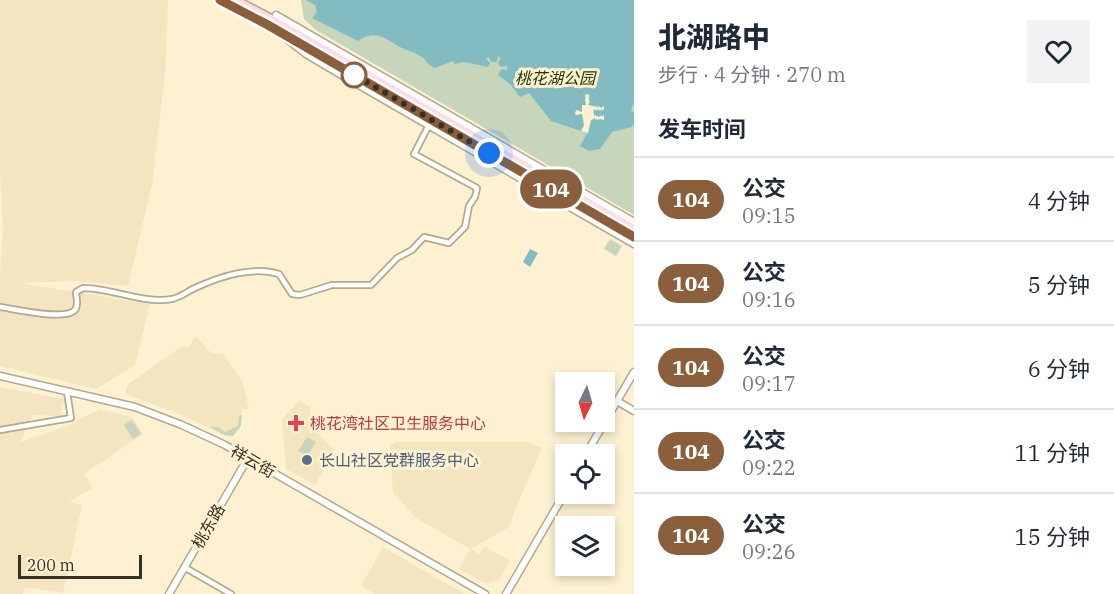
<!DOCTYPE html>
<html lang="zh">
<head>
<meta charset="utf-8">
<style>
	:root { --surface:#fff; --page:#f2f2f3; --text:#1f2937; --muted:#747a83; --line:#e0e1e3 }
	body { margin:0; font-family:"IBM Plex Serif","Noto Sans SC",serif; background:var(--page); color:var(--text); height:100vh; display:flex; flex-direction:column; font-size:22px; white-space:nowrap }
	* { box-sizing:border-box; margin:0 }
	p { font-size:20px; color:var(--muted) }
	.icon { flex:none; width:33px; height:33px; fill:none; stroke:currentColor; stroke-width:2; stroke-linecap:round; stroke-linejoin:round }
	.map { position:relative; flex:1; overflow:hidden }
	.drawer { display:flex; flex-direction:column; background:var(--surface); width:480px }
	.drawer>* { flex:none }
	.badge { padding:0 12px; border-radius:20px; font-size:21px; line-height:39px }
	.needle { width:39px; rotate:185deg }
	.tools { position:absolute; left:555px; top:372px; display:grid; gap:12px }
	.tools a { display:grid; place-items:center; width:60px; height:60px; border-radius:0px; background:var(--surface); box-shadow:0 3px 9px #0003; font-size:30px }
	.scale { position:absolute; left:18px; bottom:15px; width:124px; box-sizing:border-box; padding-left:6px; border:3px solid #353125; border-top:0; font-size:16px; line-height:21px; white-space:nowrap; color:#353125; -webkit-text-stroke:4px #fdf1d2; paint-order:stroke }
	.you { position:absolute; width:30px; height:30px; margin:-15px; border:4px solid #fff; border-radius:50%; background:#1a73e8; box-shadow:0 0 0 9px #1a73e833 }
	.map>.badge { position:absolute; translate:-50% -50%; box-shadow:0 0 0 3px #fff }
	h2 { padding:0 24px; font-size:22px; line-height:54px }
	.round { display:grid; place-items:center; flex:none; width:63px; height:63px; border-radius:0px; background:var(--page) }
	.headline { display:flex; align-items:center; justify-content:space-between; height:102px; padding:0 24px }
	h1 { font-size:28px; font-weight:800; line-height:45px }
	ul { padding:0; list-style:none }
	li { display:flex; align-items:center; gap:18px; height:84px; padding:0 24px; border-top:2px solid var(--line) }
	li div { flex:1 }
	li b { display:block; font-size:22px }
	li em { font-style:normal }
	li .badge { min-width:66px; font-weight:700; text-align:center }
	main { display:flex; flex:1; min-height:0 }
	.map>svg:first-child { display:block }
	.built { fill:#f3e5c0 }
	.green { fill:#c7d5bb }
	.water { fill:#83bcc0 }
	.pier { fill:#fdf1d2 }
	.lines { fill:none; stroke-linecap:round; stroke-linejoin:round }
	.minor-casing { stroke:#b4a98c; stroke-width:8 }
	.tertiary-casing { stroke:#b4a98c; stroke-width:9 }
	.secondary-casing { stroke:#b4a98c; stroke-width:10 }
	.minor { stroke:#fff; stroke-width:4.5 }
	.tertiary { stroke:#fff; stroke-width:6 }
	.secondary { stroke:#fedce6; stroke-width:7 }
	.line-casing { stroke:#fff; stroke-width:14 }
	.line { stroke:#8b5e3c; stroke-width:9 }
	.walk { stroke:#353125; stroke-width:6; stroke-dasharray:0 10.8 }
	.stop-dot { fill:#fff; stroke:#8b5e3c; stroke-width:3 }
	.health-dot { fill:#e0444e; stroke:#fdf1d2; stroke-width:2 }
	.service-dot { fill:#5c6f8a; stroke:#fdf1d2; stroke-width:2 }
	.labels { text-anchor:middle; stroke-width:6; stroke-linejoin:round; paint-order:stroke }
	.park-label { font-size:16px; font-style:italic; fill:#223b00; stroke:#fdf1d2 }
	.health-label { font-size:16px; fill:#be3a42; stroke:#fdf1d2; text-anchor:start }
	.service-label { font-size:16px; fill:#4e5e75; stroke:#fdf1d2; text-anchor:start }
	.street-label { font-size:16px; fill:#353125; stroke:#fdf1d2 }
</style>
</head>
<body>
<main>
<div class="map">
<svg width="634" height="594" viewBox="0 0 634 594">
	<rect width="100%" height="100%" fill="#fdf1d2"/>
	<g class="built">
		<path d="M 0,0 L 168,0 L 165,74 L 152,185 L 128,286 L 76,281 L 19,283 L 150,304 L 135,365 L 96,389 L 0,366 L 0,275 L 3,228 L 0,172 Z"/>
		<path d="M 195,336 L 211,353 L 223,354 L 242,381 L 249,409 L 242,409 L 241,426 L 233,436 L 224,435 L 182,415 L 125,394 L 128,384 L 181,347 L 190,347 Z"/>
		<path d="M 0,387 L 64,399 L 60,416 L 33,415 L 20,442 L 65,427 L 100,409 L 132,417 L 143,434 L 84,474 L 92,488 L 69,502 L 82,505 L 63,593 L 25,587 L 23,594 L 0,594 Z"/>
		<path d="M 299,400 L 311,408 L 310,426 L 335,450 L 315,485 L 286,469 L 282,420 Z"/>
		<path d="M 395,442 L 528,442 L 542,448 L 516,507 L 509,527 L 471,549 L 480,554 L 484,546 L 510,561 L 500,579 L 492,582 L 485,583 L 459,569 L 470,549 L 416,518 L 393,493 L 390,446 Z"/>
		<path d="M 383,547 L 447,584 L 465,594 L 375,594 L 361,586 Z"/>
	</g>
	<g class="green">
		<path d="M 301,0 L 634,0 L 634,215 L 316,30 L 304,19 Z"/>
		<path d="M 610,239 L 622,246 L 616,256 L 604,249 Z"/>
		<path d="M 242,415 L 241,426 L 233,436 L 224,435 L 210,427 L 219,427 L 225,432 L 238,426 L 239,416 Z"/>
		<path d="M 132,420 L 141,434 L 133,439 L 124,425 Z"/>
		<path d="M 307,437 L 316,442 L 307,456 L 298,451 Z"/>
	</g>
	<g class="water">
		<path d="M 306,0 L 634,0 L 634,102 L 631,111 L 634,112 L 634,124 L 631,127 L 612,132 L 600,149 L 589,151 L 580,146 L 587,133 L 551,121 L 529,93 L 520,97 L 511,85 L 498,75 L 501,69 L 507,70 L 507,66 L 501,67 L 498,63 L 501,58 L 498,56 L 497,62 L 491,62 L 489,57 L 486,59 L 490,63 L 488,67 L 464,62 L 455,64 L 453,61 L 435,68 C 424,63 428,60 420,56 C 415,52 408,51 402,48 C 386,40 377,28 358,41 L 312,18 L 317,12 L 315,5 Z"/>
		<path d="M 530,249 L 538,253 L 530,267 L 523,262 Z"/>
	</g>
	<path class="pier" d="M 586,94 L 590,95 L 588,96 L 590,97 L 588,98 L 590,99 L 588,100 L 590,101 L 588,105 L 593,106 L 593,107 L 594,106 L 595,107 L 596,106 L 597,108 L 597,106 L 599,108 L 599,106 L 601,108 L 604,106 L 604,111 L 603,109 L 602,111 L 601,109 L 600,111 L 599,109 L 598,111 L 597,109 L 596,111 L 595,109 L 593,111 L 595,117 L 595,115 L 599,117 L 602,115 L 602,117 L 604,115 L 604,120 L 600,119 L 597,120 L 597,118 L 595,120 L 595,118 L 591,120 L 588,133 L 581,131 L 584,125 L 582,114 L 576,115 L 575,114 L 576,110 L 582,112 L 582,105 L 586,105 L 585,99 L 586,98 L 585,97 L 586,96 L 585,95 Z"/>
	<g class="lines">
		<defs>
			<g id="minor">
				<path d="M 0,307 C 14,309 65,321 75,310 C 79,305 76,297 76,292 L 83,288 C 112,288 142,304 172,299 C 181,297 188,291 197,287 C 222,276 252,266 279,274 L 292,294 L 300,295 L 332,285 L 371,285 L 397,258 L 412,250 L 424,237 L 449,243 L 465,227 L 469,206 L 475,197 L 477,188 L 414,154 L 429,125"/>
				<path d="M 0,430 L 71,418 L 67,392"/>
				<path d="M 184,567 L 231,594"/>
			</g>
			<g id="tertiary">
				<path d="M 276,15 L 634,222"/>
				<path d="M 288,40 L 306,54 L 345,77 L 634,244"/>
				<path d="M 0,376 L 135,407 L 182,425 L 225,445 L 485,594"/>
				<path d="M 617,401 L 634,411"/>
				<path d="M 586,454 L 634,372"/>
				<path d="M 169,594 L 248,458"/>
				<path d="M 506,594 L 566,491"/>
			</g>
			<g id="secondary">
				<path d="M 220,0 L 268,25 L 634,237"/>
				<path d="M 236,0 L 270,18 L 634,229"/>
			</g>
		</defs>
		<use href="#minor" class="minor-casing"/>
		<use href="#tertiary" class="tertiary-casing"/>
		<use href="#secondary" class="secondary-casing"/>
		<use href="#minor" class="minor"/>
		<use href="#tertiary" class="tertiary"/>
		<use href="#secondary" class="secondary"/>
	</g>
	<g class="lines">
		<defs>
			<path id="line" d="M 220,0 L 268,25 L 634,237"/>
		</defs>
		<use href="#line" class="line-casing"/>
		<use href="#line" class="line"/>
		<path class="walk" d="M 354,75 L 351,73 L 489,153"/>
	</g>
	<circle class="stop-dot" cx="354" cy="75" r="12"/>
	<path class="health-dot" d="M293 414h6v6h6v6h-6v6h-6v-6h-6v-6h6z"/>
	<circle class="service-dot" cx="307" cy="460" r="6"/>
	<g class="labels">
		<g class="park-label">
			<text x="555" y="84">桃花湖公园</text>
		</g>
		<g class="health-label">
			<text x="310" y="429">桃花湾社区卫生服务中心</text>
		</g>
		<g class="service-label">
			<text x="319" y="466">长山社区党群服务中心</text>
		</g>
		<g class="street-label">
			<text transform="translate(253 461) rotate(30)" y="6">祥云街</text>
			<text transform="translate(208 526) rotate(-60)" y="6">桃东路</text>
		</g>
	</g>
</svg>
<div class="tools">
<a><svg class="needle" viewBox="-14 -14 28 28"><path d="M0-13l5 13h-10z" fill="#e53935"/><path d="M0 13l5-13h-10z" fill="#747a83"/></svg></a>
<a><svg class="icon" aria-label="locate" viewBox="0 0 24 24"><circle cx="12" cy="12" r="6"/><path d="M12 2v4M12 18v4M2 12h4M18 12h4"/></svg></a>
<a><svg class="icon" aria-label="layers" viewBox="0 0 24 24"><path d="M12 4l9 5-9 5-9-5zM3 14l9 5 9-5"/></svg></a>
</div>
<div class="scale">200 m</div>
<div class="you" style="left:489px;top:153px"></div>
<b class="badge" style="left:551px;top:189px;background:#8b5e3c;color:#fff">104</b>
</div>
<section class="drawer">
<div class="headline"><div><h1>北湖路中</h1><p>步行 · 4 分钟 · 270 m</p></div><a class="round"><svg class="icon" aria-label="heart" viewBox="0 0 24 24"><path d="M12 20l-8-8c-3-5 5-10 8-4 3-6 11-1 8 4z"/></svg></a></div>
<h2>发车时间</h2>
<ul>
<li><span class="badge" style="background:#8b5e3c;color:#fff">104</span><div><b>公交</b><p>09:15</p></div><em>4 分钟</em></li>
<li><span class="badge" style="background:#8b5e3c;color:#fff">104</span><div><b>公交</b><p>09:16</p></div><em>5 分钟</em></li>
<li><span class="badge" style="background:#8b5e3c;color:#fff">104</span><div><b>公交</b><p>09:17</p></div><em>6 分钟</em></li>
<li><span class="badge" style="background:#8b5e3c;color:#fff">104</span><div><b>公交</b><p>09:22</p></div><em>11 分钟</em></li>
<li><span class="badge" style="background:#8b5e3c;color:#fff">104</span><div><b>公交</b><p>09:26</p></div><em>15 分钟</em></li>
</ul>
</section>
</main>
</body>
</html>
